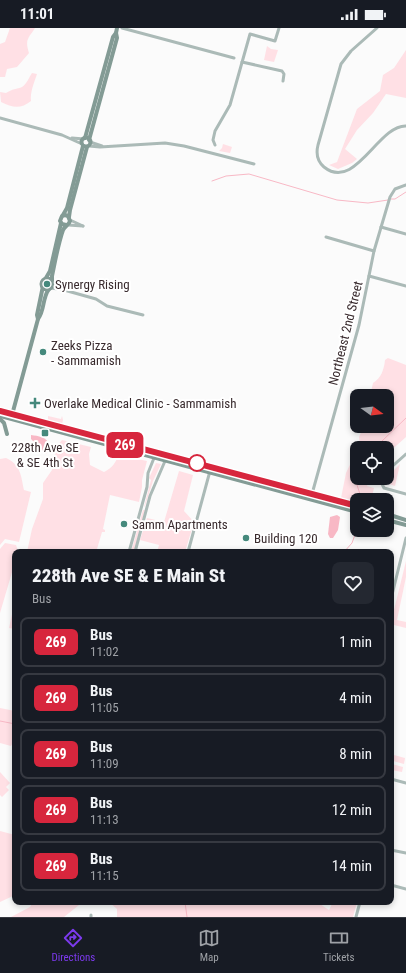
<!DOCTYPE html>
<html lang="en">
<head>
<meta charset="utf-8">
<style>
	:root { --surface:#171b24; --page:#242831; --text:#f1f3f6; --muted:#9ea1a6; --line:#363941; --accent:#7c3aed }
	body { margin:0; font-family:"Roboto Condensed",sans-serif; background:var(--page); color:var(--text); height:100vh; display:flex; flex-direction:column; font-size:15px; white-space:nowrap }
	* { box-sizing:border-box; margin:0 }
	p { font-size:13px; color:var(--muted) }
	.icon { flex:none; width:22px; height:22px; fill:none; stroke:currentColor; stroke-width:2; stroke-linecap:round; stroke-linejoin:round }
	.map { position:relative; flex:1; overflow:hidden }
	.side { position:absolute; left:12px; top:521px; width:382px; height:356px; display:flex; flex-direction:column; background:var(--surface); border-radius:8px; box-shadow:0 2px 6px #0003 }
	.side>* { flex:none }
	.badge { padding:0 8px; border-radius:6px; font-size:14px; line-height:26px }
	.needle { width:26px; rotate:105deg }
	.tools { position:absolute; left:350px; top:361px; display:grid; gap:8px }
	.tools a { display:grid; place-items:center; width:44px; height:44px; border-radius:8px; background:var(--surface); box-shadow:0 2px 6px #0003; font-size:20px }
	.map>.badge { position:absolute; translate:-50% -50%; box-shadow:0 0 0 2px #fff }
	.round { display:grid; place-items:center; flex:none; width:42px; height:42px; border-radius:8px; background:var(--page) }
	.head { display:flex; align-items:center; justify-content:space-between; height:68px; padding:0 20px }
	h1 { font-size:19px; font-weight:800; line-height:30px }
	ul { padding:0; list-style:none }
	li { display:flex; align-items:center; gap:12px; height:50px; margin:0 8px 6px; padding:0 12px; border:2px solid var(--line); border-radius:8px }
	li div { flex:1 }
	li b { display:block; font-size:15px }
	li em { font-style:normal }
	li .badge { min-width:44px; font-weight:700; text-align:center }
	.status { display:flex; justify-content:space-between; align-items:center; height:28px; padding:0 20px; background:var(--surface); direction:ltr }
	.status svg { height:11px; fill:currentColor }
	.tab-bar { display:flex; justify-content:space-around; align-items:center; height:56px; border-top:1px solid var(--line); background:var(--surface); font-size:11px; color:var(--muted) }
	.tab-bar a { display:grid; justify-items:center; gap:2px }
	.tab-bar .active { color:var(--accent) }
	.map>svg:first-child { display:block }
	.green { fill:#ffe0e5 }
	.water { fill:#f8b8c5 }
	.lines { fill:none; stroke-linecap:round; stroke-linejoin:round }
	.stream { stroke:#f8b8c5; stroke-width:1 }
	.street { stroke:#abbab7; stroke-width:3 }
	.secondary { stroke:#839b95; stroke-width:4 }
	.line-casing { stroke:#fff; stroke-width:9 }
	.line { stroke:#d7263d; stroke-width:6 }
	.poi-dot { fill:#45897c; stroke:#fff; stroke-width:1.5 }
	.stop-dot { fill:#fff; stroke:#d7263d; stroke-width:2 }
	.labels { text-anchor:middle; stroke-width:4; stroke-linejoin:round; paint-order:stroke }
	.poi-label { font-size:13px; fill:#392b2e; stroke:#fff; text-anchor:start }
	.street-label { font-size:13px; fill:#392b2e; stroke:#fff }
</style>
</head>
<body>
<div class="status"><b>11:01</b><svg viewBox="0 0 49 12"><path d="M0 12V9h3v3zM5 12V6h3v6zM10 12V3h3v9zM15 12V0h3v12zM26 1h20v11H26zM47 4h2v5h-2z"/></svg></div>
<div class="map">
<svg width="406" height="889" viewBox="0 0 406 889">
	<rect width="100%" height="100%" fill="#fbfbfb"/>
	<g class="green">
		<path d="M 10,0 L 35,0 C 28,11 25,11 29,25 L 17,39 L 7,41 L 5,49 L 0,49 L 0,16 L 5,14 Z"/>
		<path d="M 267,18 L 271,21 L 278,22 L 274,34 L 264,32 Z"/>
		<path d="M 406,22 L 406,70 L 386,66 L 373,85 L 357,102 L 345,121 L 357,131 L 352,135 L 338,141 L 329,137 L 337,134 L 357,81 L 380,63 L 383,47 L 394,40 Z"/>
		<path d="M 32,45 L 37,46 C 34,55 30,64 31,73 C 21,81 13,80 1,74 L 0,64 L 6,65 C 12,61 17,61 22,59 C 27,56 29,49 32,45 Z"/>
		<path d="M 223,116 L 232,119 L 230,125 L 219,123 L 222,120 Z"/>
		<path d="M 388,330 L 406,337 L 406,409 L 387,426 L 387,420 L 358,420 L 360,418 L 359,409 L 364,398 L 387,398 L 387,368 L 373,368 L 374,367 L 371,364 L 373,355 C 381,350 384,342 385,332 Z"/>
		<path d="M 48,388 L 61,391 L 62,388 L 63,392 L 62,396 L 48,392 Z"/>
		<path d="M 62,412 L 91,419 L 89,426 L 90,437 L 104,444 C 112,440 116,435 118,427 L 147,433 L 142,452 L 142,459 L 139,474 L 110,467 L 103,501 L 105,502 L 105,504 L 102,504 L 97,521 L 100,522 L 99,524 L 27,524 L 32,501 L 43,471 L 43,455 L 52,442 L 57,418 Z"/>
		<path d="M 357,422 L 357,450 L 370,450 L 367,458 L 374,460 L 371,472 L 357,472 L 357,474 L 341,470 L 346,445 Z"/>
		<path d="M 6,430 C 21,437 21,448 24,462 L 31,464 L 19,514 L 5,511 L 0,517 L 0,431 Z"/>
		<path d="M 156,435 L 161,436 L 153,453 L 145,478 L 144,479 L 151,452 L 149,450 Z"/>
		<path d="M 400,436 L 395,458 L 386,455 L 389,447 Z"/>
		<path d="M 179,443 L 193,447 L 184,483 L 194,494 L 185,524 L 157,524 L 159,517 L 140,512 L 147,490 L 164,494 Z"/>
		<path d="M 143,482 L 145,482 L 134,524 L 131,524 Z"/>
		<path d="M 5,515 L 16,517 L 18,523 L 15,524 L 15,534 L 0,585 L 0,521 Z"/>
		<path d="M 406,533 L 406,549 L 397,592 L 406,594 L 406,600 L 394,597 L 392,590 Z"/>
		<path d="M 15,573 L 15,601 L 9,600 Z"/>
		<path d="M 0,680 L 15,683 L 15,710 L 11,718 L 0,715 Z"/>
		<path d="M 394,727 L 405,730 L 404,736 L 393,733 Z"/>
		<path d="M 392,736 L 403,739 L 402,744 L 391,742 Z"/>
		<path d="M 0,744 L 10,755 L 6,759 L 9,762 L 2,769 L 0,767 Z"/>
		<path d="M 0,803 L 15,807 L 15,867 L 0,874 Z"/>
		<path d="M 33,874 L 86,874 L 79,877 L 64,889 L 11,889 L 30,879 Z"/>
		<path d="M 109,874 L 290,874 L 304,877 L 305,874 L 317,874 L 329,882 L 333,874 L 357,874 L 353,889 L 117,889 L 117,881 Z"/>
	</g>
	<g class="water">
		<path d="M 31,407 C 39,408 45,409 50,416 L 46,426 L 31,411 Z"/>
		<path d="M 337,487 L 340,489 L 338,502 L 333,510 L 330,510 L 328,506 L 330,489 Z"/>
	</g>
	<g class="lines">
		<g class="stream">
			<path d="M 212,153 L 226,148 L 249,146 L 337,172 L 368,175 L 388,172"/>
			<path d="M 391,171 L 395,171 L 406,164"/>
			<path d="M 378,420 L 382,413 L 406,390"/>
			<path d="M 359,450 L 356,454 L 362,472"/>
			<path d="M 344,524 L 352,515 L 357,501"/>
			<path d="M 0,693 L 15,696"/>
			<path d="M 185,874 L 187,889"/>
		</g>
		<g class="street">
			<path d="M 122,0 L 234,30"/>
			<path d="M 377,0 L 351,23 L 341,36 L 318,117 C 316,125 317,133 324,139 C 355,164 378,97 406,98"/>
			<path d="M 242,34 L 282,43 L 284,46 L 283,53"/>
			<path d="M 0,90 L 62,107 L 82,116"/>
			<path d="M 72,110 L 84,111"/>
			<path d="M 90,114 L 102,118"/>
			<path d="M 215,117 L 213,112 L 215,103 L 230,77 L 250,6 L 275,13 L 279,0"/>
			<path d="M 89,118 L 100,119 L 165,115 L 184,118 L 254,136"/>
			<path d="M 70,192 L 83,198"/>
			<path d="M 68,197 L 83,198"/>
			<path d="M 381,199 L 406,206"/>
			<path d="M 326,209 L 374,223"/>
			<path d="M 369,248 L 406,258"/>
			<path d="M 53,256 L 64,262"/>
			<path d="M 51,260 L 64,262 L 96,271 L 107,278 L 143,287"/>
			<path d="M 387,443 L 406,426"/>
			<path d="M 383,450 L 382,456 L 384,460 L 406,466"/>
			<path d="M 312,466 L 359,297 L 374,223 L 390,169 L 395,161 L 406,157"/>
			<path d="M 129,524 L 147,459 L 148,445 L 154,430"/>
			<path d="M 135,524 L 150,468 L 165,433"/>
			<path d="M 188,524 L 210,443"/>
			<path d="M 391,571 L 406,510"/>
			<path d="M 391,751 L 406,755"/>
			<path d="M 391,822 L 406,825"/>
			<path d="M 391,857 L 406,861"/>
			<path d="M 91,889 L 91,887"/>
			<path d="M 356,889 L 360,874"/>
		</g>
		<g class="secondary">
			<circle cx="86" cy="114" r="4.5"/>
			<path d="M 85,110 L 113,9 L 116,5 L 117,0"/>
			<path d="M 89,112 L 117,10 L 116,5"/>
			<path d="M 63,187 L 67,180 L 83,118"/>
			<path d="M 69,189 L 70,182 L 87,119"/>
			<path d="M 46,250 L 50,243 L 61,195"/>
			<circle cx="47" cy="256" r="5.5"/>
			<path d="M 52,253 L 52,248 C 55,234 58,216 63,202 C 65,198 69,197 70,193 L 68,188 L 65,187 L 62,188 L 60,193 L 62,196 L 66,197"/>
			<path d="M 38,291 L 37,287 L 43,258"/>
			<path d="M 0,383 L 357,478"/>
			<path d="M 12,387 L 38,291 C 45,282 42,270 49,261"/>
			<path d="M 0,388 L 357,484"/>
			<path d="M 0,391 L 4,395 L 7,406"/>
			<path d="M 387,486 L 406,492"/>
			<path d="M 387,492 L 406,497"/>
		</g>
	</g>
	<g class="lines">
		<defs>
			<path id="line" d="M 0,383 L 357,478"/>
		</defs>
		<use href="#line" class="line-casing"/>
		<use href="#line" class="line"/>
	</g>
	<g class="poi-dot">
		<circle cx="47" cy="256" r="4"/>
		<circle cx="43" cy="324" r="4"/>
		<path d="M33 369h4v4h4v4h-4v4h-4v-4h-4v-4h4z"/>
		<rect x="41" y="401" width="8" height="8" rx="2"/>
		<circle cx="124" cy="496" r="4"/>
		<circle cx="246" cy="510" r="4"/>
	</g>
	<circle class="stop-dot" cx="197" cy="435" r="8"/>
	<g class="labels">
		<g class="poi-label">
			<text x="55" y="261">Synergy Rising</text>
			<text x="51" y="322">Zeeks Pizza<tspan x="51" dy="15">- Sammamish</tspan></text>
			<text x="44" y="380">Overlake Medical Clinic - Sammamish</text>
			<text x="45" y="424" text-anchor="middle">228th Ave SE<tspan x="45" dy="15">&amp; SE 4th St</tspan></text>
			<text x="132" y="501">Samm Apartments</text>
			<text x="254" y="515">Building 120</text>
		</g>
		<g class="street-label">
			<text transform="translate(345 305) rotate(-76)" y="5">Northeast 2nd Street</text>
		</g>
	</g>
</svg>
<div class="tools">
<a><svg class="needle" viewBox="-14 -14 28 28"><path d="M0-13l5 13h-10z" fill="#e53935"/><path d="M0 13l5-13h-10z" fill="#9ea1a6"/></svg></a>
<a><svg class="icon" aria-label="locate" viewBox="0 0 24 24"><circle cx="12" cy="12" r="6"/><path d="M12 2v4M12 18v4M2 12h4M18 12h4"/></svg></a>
<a><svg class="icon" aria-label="layers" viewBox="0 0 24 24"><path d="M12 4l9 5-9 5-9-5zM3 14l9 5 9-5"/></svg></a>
</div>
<b class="badge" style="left:125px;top:417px;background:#d7263d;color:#fff">269</b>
<section class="side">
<div class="head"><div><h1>228th Ave SE &amp; E Main St</h1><p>Bus</p></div><a class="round"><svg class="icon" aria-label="heart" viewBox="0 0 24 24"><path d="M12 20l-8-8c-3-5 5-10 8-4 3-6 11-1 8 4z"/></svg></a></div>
<ul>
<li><span class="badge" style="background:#d7263d;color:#fff">269</span><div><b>Bus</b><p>11:02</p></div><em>1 min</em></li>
<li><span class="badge" style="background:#d7263d;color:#fff">269</span><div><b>Bus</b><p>11:05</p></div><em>4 min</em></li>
<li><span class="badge" style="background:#d7263d;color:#fff">269</span><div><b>Bus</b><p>11:09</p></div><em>8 min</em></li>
<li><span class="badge" style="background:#d7263d;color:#fff">269</span><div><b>Bus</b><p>11:13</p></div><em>12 min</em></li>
<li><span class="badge" style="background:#d7263d;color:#fff">269</span><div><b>Bus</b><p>11:15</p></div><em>14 min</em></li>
</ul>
</section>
</div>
<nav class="tab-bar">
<a class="active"><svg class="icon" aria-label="directions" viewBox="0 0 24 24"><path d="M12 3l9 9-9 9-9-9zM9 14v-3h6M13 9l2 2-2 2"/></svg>Directions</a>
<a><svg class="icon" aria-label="map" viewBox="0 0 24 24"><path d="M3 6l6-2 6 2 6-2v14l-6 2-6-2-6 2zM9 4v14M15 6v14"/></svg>Map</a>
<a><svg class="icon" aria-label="tickets" viewBox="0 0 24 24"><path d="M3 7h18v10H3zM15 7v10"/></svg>Tickets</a>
</nav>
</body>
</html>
